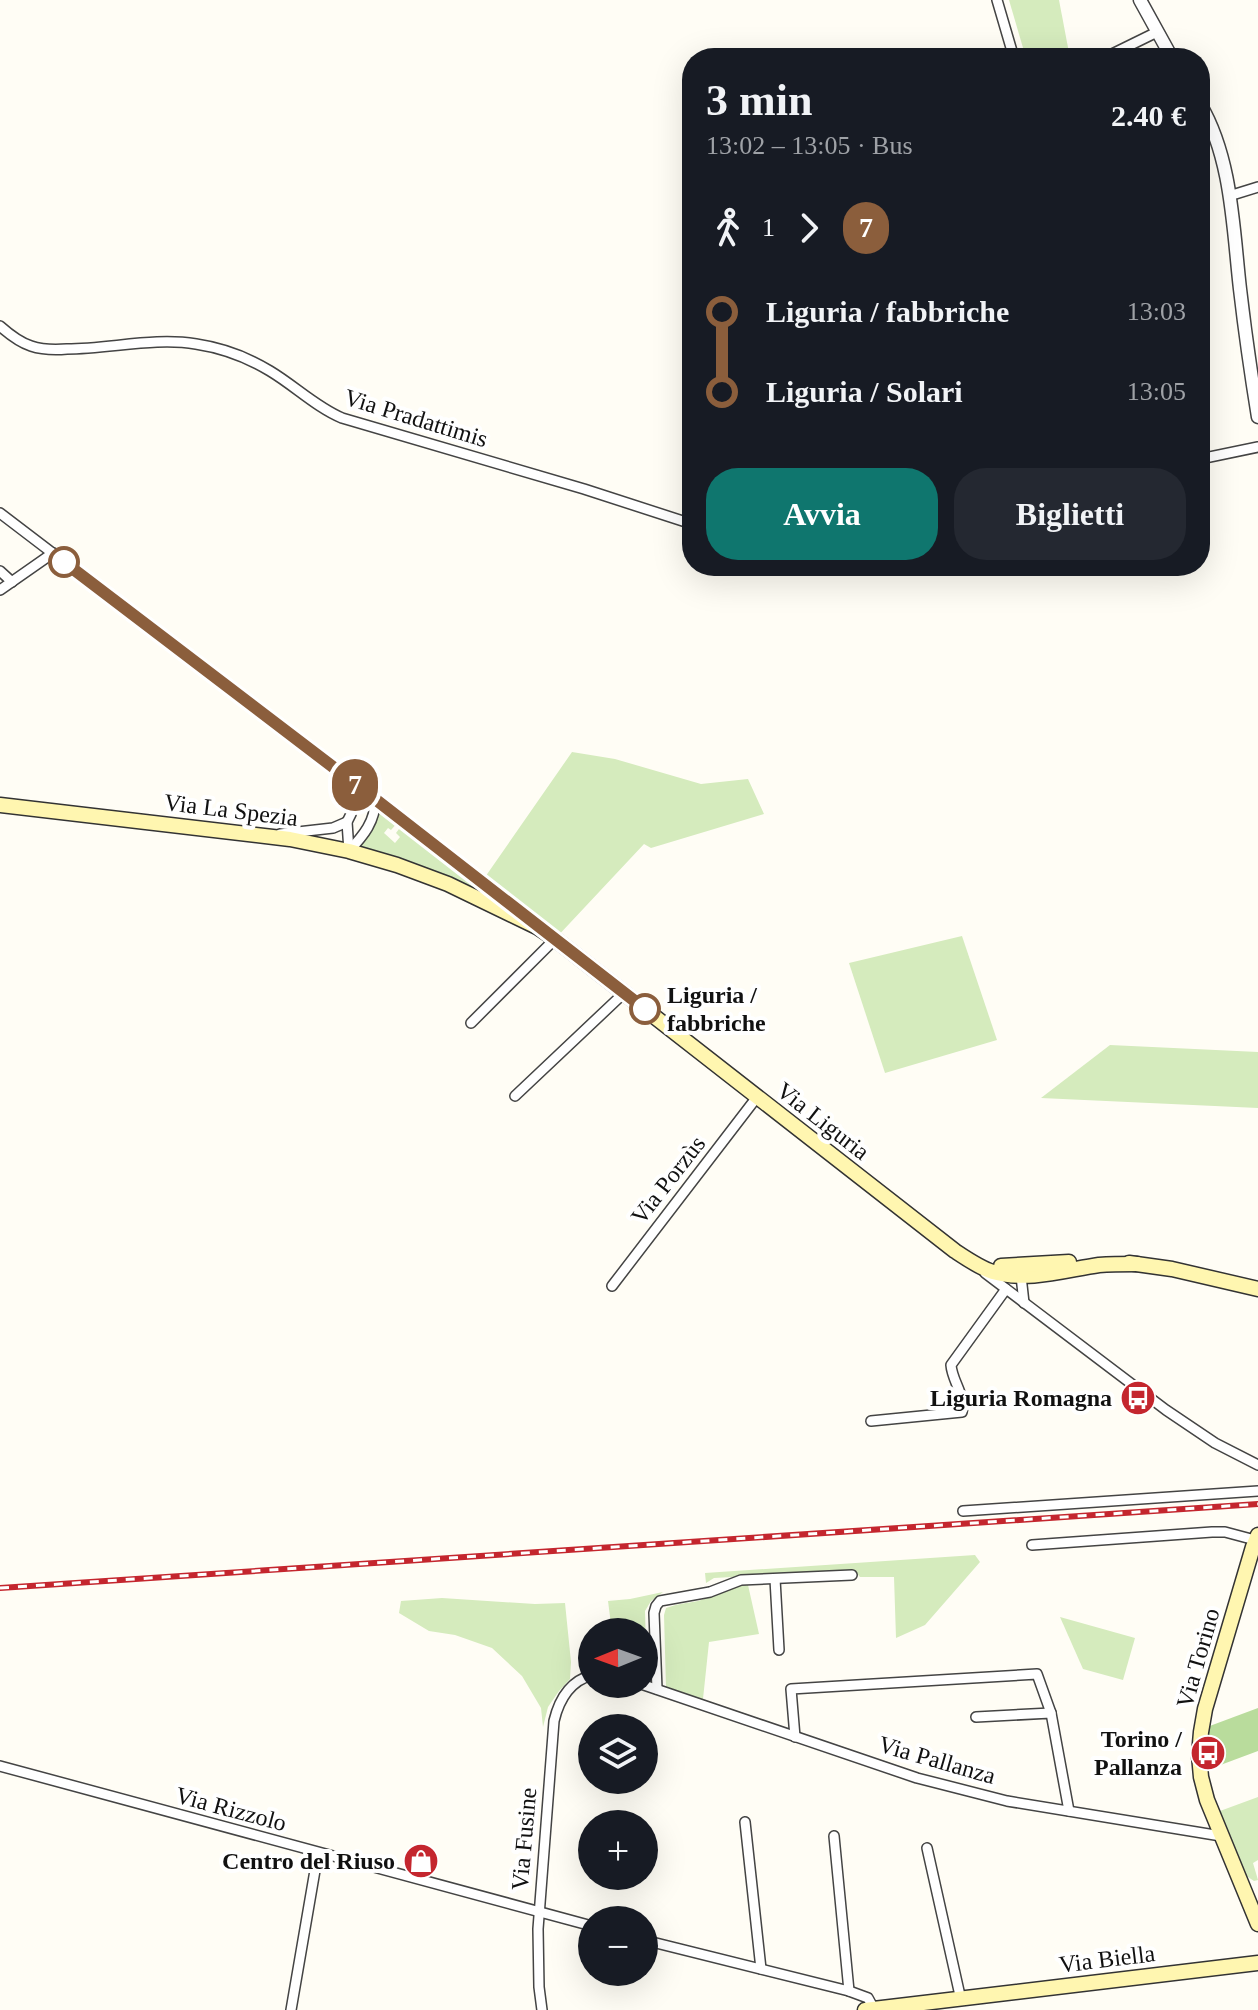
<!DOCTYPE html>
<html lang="it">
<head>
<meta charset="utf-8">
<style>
	:root { --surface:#171b24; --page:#242831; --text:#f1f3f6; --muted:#9ea1a6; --accent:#0f766e }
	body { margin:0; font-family:"Times New Roman",serif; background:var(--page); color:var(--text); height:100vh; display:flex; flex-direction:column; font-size:30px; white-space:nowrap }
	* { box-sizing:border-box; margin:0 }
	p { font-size:26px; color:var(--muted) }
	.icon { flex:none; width:44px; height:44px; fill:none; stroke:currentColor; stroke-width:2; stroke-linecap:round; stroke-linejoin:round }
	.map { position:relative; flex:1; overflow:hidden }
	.details { position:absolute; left:682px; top:48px; width:528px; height:528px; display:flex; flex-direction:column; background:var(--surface); border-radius:32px; box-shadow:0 8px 32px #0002 }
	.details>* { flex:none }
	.badge { padding:0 16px; border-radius:26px; font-size:28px; line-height:52px }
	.needle { width:52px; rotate:269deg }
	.controls { position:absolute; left:578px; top:1618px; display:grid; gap:16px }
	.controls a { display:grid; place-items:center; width:80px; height:80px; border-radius:50%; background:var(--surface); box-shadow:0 8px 32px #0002; font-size:40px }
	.map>.badge { position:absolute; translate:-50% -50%; box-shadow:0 0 0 4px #fff }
	.legs { display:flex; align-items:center; gap:12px; height:88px; padding:0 24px; font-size:26px }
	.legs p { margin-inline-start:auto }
	.summary { display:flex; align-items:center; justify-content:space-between; height:136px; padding:0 24px }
	h1 { font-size:44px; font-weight:700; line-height:60px }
	.cta { display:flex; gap:16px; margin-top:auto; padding:16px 24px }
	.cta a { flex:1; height:92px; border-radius:32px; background:var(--accent); color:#fff; font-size:32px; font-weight:700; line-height:92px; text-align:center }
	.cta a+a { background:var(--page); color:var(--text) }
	ul { padding:0 24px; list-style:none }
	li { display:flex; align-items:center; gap:28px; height:80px; font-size:30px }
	li i { display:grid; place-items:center; width:12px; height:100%; margin:0 10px; background:currentColor }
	li i::after { content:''; width:20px; height:20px; margin:-10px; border:6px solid; border-radius:50%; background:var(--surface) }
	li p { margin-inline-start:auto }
	li:first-child i { background:linear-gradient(#0000 50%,currentColor 0) }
	li:last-child i { background:linear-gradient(currentColor 50%,#0000 0) }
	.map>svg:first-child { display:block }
	.green { fill:#d5ebbd }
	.forest { fill:#b9dc9c }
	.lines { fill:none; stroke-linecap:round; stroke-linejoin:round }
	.minor-casing { stroke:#444; stroke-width:12 }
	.tertiary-casing { stroke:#444; stroke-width:15 }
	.secondary-casing { stroke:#333; stroke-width:17 }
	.minor { stroke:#fff; stroke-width:9 }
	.tertiary { stroke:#fff; stroke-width:12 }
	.secondary { stroke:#fff6b0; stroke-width:14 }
	.rail-casing { stroke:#c4262e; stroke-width:6 }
	.rail { stroke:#fff; stroke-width:3; stroke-dasharray:9; stroke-linecap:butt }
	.line-1-casing { stroke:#fff; stroke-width:18 }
	.line-1 { stroke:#8b5e3c; stroke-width:12 }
	.stop-1-dot { fill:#fff; stroke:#8b5e3c; stroke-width:4 }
	.labels { text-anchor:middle; stroke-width:8; stroke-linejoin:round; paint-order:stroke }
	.street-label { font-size:24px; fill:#111; stroke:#fff }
	.stop-label { font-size:24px; font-weight:bold; fill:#111; stroke:#fff; text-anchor:start }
	.poi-label { font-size:24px; font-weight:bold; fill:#111; stroke:#fff; text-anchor:end }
</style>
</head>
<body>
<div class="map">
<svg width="1258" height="2010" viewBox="0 0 1258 2010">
	<rect width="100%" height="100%" fill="#fffdf5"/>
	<g class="green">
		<path d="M 1009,0 L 1059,0 L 1070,58 L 1026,58 Z"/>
		<path d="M 572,752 L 615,759 L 701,784 L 748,779 L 764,814 L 651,848 L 644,844 L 555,939 L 483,880 Z"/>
		<path d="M 379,807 L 398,822 L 391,830 L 388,828 L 384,833 L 395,843 L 400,837 L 396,833 L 402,825 L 496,897 L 430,869 L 357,845 L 373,827 Z"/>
		<path d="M 962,936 L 997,1040 L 885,1073 L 849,963 Z"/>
		<path d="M 1110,1045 L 1258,1052 L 1258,1108 L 1041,1098 Z"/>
		<path d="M 975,1555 L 980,1562 L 925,1625 L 896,1638 L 894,1577 L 860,1577 L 854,1570 L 714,1578 L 706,1583 L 705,1573 Z"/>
		<path d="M 748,1585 L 759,1634 L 709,1642 L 703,1699 L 666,1687 L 664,1615 L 666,1608 C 677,1604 687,1603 698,1601 C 715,1596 730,1586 748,1585 Z"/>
		<path d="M 663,1592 L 651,1601 L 645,1611 L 647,1682 L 644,1681 L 644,1632 L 612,1632 L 608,1601 L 630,1599 Z"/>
		<path d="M 442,1598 L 535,1604 L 565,1603 L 571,1662 L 570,1679 L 559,1691 L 548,1707 L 543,1727 L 541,1708 L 522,1676 L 492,1648 L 455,1635 L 429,1631 L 399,1613 L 401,1601 Z"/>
		<path d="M 1060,1617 L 1135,1638 L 1123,1680 L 1083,1669 Z"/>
		<path d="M 1258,1797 L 1258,1860 L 1253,1863 L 1258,1880 L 1254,1881 L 1245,1875 L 1220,1811 Z"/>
	</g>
	<path class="forest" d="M 1258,1708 L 1258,1751 L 1207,1770 L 1207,1727 Z"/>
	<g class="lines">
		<defs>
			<g id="minor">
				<path d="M 997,0 L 1014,58"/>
				<path d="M 1104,58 L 1157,32"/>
				<path d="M 1229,196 L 1258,187"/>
				<path d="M 0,326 C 9,334 19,342 31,346 C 43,350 55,350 67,349 C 110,349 154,337 196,344 C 223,348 247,357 270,371 C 295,386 316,407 342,418 L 584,489 L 692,524"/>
				<path d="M 1200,459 L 1258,447"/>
				<path d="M 0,513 L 375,799 L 522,915"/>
				<path d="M 0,571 L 12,582"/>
				<path d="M 0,590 L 53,553"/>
				<path d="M 346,781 L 354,800 L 351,814 L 347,822 L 349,851"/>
				<path d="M 280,834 L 333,828 L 347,822"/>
				<path d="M 349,851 C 363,836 376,821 375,799"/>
				<path d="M 471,1023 L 555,939"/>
				<path d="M 515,1096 L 624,993"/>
				<path d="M 1019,1271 L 1021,1276 L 1024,1303"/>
				<path d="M 985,1273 L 1166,1410 L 1215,1443 L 1258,1465"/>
				<path d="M 612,1286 L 757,1097"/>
				<path d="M 871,1421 L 962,1412 C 966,1396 952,1381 951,1365 L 1006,1289"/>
				<path d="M 963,1511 L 1258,1491"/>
				<path d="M 1032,1545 L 1212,1532 L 1225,1532 L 1255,1540"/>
				<path d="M 775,1579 L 779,1650"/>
				<path d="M 641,1684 L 917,1778 L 1007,1801 L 1221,1836"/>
				<path d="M 657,1689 L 654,1613 L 656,1606 L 660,1601 L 710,1592 L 741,1580 L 852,1575"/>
				<path d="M 976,1717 L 1051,1713 L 1069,1811"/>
				<path d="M 795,1737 L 791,1689 L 1037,1674 L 1051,1713"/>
				<path d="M 0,1766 L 592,1926"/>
				<path d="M 745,1822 L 761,1969"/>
				<path d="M 834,1836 L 849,1991"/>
				<path d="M 927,1848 L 961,2000"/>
				<path d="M 644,1940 L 849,1991 L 868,1998 L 874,2009"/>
				<path d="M 291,2010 L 318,1853"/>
				<path d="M 542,2010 L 539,1987 L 538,1929 L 554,1721 C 559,1700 570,1681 592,1675"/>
			</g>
			<g id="tertiary">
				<path d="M 1140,0 L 1172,58"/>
				<path d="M 1200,104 C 1232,158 1233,228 1240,289 C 1245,332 1251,374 1258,417"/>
			</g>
			<g id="secondary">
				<path d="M 0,805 L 290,839 L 349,851 L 397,865 L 448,884 L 537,927 L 555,939 L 955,1251 C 967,1259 980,1268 993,1272 C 1028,1282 1065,1270 1099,1265 C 1112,1264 1124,1264 1137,1264"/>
				<path d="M 1129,1263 L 1172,1269 L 1258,1289"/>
				<path d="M 1001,1266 L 1069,1262"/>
				<path d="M 1258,1535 L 1253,1547 L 1205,1709 L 1201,1732 L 1199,1755 L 1201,1777 L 1207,1800 L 1258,1924"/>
				<path d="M 865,2010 L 1258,1963"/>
			</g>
		</defs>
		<use href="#minor" class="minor-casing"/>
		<use href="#tertiary" class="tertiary-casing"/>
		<use href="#secondary" class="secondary-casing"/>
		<use href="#minor" class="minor"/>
		<use href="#tertiary" class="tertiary"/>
		<use href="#secondary" class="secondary"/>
		<defs>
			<path id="rail" d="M 0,1588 L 1258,1504"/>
		</defs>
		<use href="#rail" class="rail-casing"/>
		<use href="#rail" class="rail"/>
	</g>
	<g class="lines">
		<defs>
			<path id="line-1" d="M 64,562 L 375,799 L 645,1009"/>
		</defs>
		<use href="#line-1" class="line-1-casing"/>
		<use href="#line-1" class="line-1"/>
	</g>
	<defs>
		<symbol id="bus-disc" viewBox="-11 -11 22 22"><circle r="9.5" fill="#c4262e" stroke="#fff"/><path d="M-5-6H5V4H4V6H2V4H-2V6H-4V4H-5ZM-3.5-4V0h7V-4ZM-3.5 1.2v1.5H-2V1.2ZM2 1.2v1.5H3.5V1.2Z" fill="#fff"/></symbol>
		<symbol id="shop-disc" viewBox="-11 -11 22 22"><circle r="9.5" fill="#c4262e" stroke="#fff"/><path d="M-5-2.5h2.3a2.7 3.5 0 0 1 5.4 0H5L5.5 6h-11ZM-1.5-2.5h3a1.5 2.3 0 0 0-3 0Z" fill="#fff"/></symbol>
	</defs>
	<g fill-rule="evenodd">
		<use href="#bus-disc" x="1118" y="1378" width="40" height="40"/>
		<use href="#bus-disc" x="1188" y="1733" width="40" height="40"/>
		<use href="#shop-disc" x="401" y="1841" width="40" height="40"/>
	</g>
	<g class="stop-1-dot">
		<circle cx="64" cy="562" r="14"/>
		<circle cx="645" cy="1009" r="14"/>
	</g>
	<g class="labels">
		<g class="street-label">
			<text transform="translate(416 418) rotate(17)" y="8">Via Pradattimis</text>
			<text transform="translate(231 810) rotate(7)" y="8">Via La Spezia</text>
			<text transform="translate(823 1121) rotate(38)" y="8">Via Liguria</text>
			<text transform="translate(668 1180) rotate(-52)" y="8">Via Porzùs</text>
			<text transform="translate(1198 1658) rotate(-74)" y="8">Via Torino</text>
			<text transform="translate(937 1760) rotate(16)" y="8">Via Pallanza</text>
			<text transform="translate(231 1809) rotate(15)" y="8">Via Rizzolo</text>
			<text transform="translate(524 1839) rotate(-85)" y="8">Via Fusine</text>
			<text transform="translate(1107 1959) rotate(-7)" y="8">Via Biella</text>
		</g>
		<g class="stop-label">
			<text x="667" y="1003">Liguria /<tspan x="667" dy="28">fabbriche</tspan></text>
		</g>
		<g class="poi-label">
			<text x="1112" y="1406">Liguria Romagna</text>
			<text x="1182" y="1747">Torino /<tspan x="1182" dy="28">Pallanza</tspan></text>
			<text x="395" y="1869">Centro del Riuso</text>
		</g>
	</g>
</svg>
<div class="controls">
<a><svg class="needle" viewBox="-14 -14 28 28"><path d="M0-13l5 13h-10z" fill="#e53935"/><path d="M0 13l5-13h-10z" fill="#9ea1a6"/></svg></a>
<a><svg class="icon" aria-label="layers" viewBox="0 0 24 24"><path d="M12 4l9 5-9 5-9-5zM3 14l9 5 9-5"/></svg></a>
<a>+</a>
<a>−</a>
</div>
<b class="badge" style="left:355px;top:785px;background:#8b5e3c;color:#fff">7</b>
<section class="details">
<div class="summary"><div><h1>3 min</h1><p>13:02 – 13:05 · Bus</p></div><b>2.40 €</b></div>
<div class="legs"><svg class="icon" aria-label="walk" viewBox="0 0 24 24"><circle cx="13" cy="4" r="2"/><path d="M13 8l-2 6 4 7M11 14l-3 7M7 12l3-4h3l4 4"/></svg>1<svg class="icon" aria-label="forward" viewBox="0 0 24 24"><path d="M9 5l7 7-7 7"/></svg><b class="badge" style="background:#8b5e3c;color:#fff">7</b></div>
<ul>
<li><i style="color:#8b5e3c"></i><b>Liguria / fabbriche</b><p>13:03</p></li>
<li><i style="color:#8b5e3c"></i><b>Liguria / Solari</b><p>13:05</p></li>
</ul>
<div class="cta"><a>Avvia</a><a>Biglietti</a></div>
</section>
</div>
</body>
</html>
